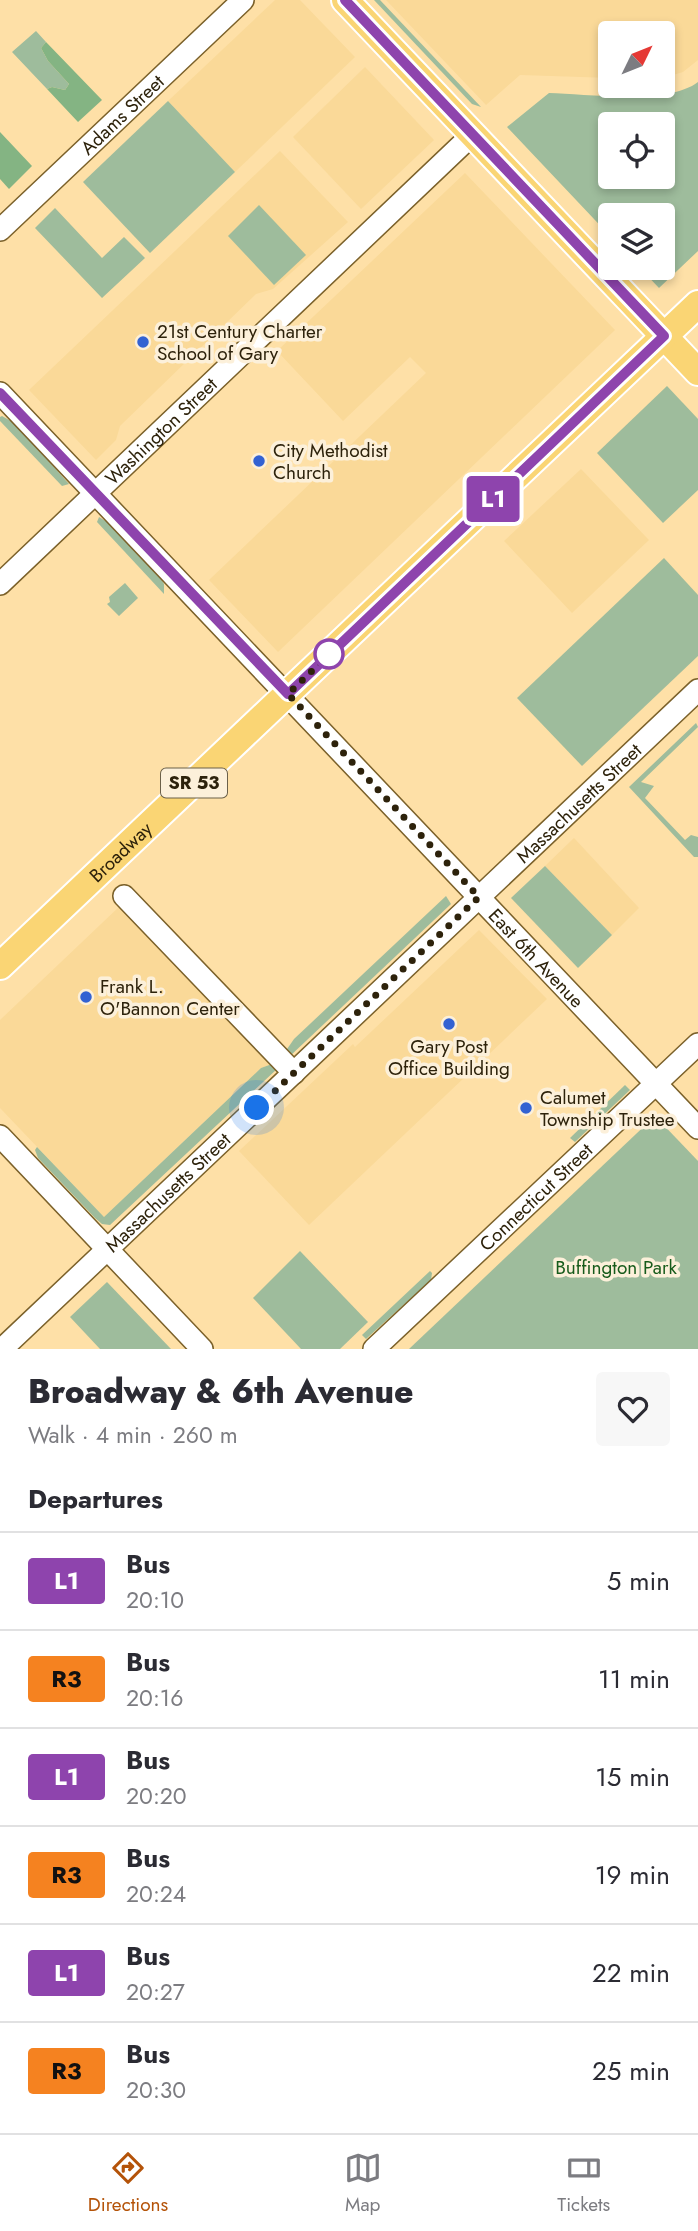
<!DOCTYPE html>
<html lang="en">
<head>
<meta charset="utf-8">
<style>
	:root { --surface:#fff; --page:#f7f7f7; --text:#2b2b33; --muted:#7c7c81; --line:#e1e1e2; --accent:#b45309 }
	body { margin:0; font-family:Jost,sans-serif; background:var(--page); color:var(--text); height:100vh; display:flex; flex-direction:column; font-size:26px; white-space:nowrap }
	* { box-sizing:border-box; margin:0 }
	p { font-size:23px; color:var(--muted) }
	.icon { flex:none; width:38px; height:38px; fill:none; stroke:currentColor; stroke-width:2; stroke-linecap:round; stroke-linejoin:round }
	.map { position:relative; height:1349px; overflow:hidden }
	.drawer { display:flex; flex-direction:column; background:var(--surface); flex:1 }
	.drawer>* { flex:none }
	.badge { padding:0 14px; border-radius:5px; font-size:24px; line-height:46px }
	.needle { width:46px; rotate:47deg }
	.fabs { position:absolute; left:598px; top:21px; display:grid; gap:14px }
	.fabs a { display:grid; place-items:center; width:77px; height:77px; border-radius:7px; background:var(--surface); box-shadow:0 4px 10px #0003; font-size:35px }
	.you { position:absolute; width:35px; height:35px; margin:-18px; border:5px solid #fff; border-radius:50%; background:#1a73e8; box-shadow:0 0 0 10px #1a73e833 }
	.map>.badge { position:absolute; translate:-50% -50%; box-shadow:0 0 0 4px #fff }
	h2 { padding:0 28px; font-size:26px; line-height:63px }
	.round { display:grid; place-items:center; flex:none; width:74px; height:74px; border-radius:7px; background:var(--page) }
	.headline { display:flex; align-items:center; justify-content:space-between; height:119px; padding:0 28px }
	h1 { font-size:33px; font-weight:800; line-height:52px }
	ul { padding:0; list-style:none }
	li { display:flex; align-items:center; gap:21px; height:98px; padding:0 28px; border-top:2px solid var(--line) }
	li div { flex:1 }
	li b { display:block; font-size:26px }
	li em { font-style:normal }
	li .badge { min-width:77px; font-weight:700; text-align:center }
	.menu { display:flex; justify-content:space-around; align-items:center; height:98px; border-top:2px solid var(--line); background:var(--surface); font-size:19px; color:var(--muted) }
	.menu a { display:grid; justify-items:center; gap:4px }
	.menu .current { color:var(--accent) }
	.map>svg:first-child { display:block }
	.built { fill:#fad998 }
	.green { fill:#9ebc9c; fill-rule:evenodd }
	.forest { fill:#84b483 }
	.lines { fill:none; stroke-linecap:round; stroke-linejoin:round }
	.minor-casing { stroke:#7b612a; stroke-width:24 }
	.major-casing { stroke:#fff; stroke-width:30 }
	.minor { stroke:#fff; stroke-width:21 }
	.major { stroke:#fad574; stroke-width:26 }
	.line-casing { stroke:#fff; stroke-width:16 }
	.line { stroke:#8e44ad; stroke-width:10 }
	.walk { stroke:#2d220b; stroke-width:7; stroke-dasharray:0 12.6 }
	.poi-dot { fill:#3362d2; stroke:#fcf0da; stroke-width:2.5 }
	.stop-dot { fill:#fff; stroke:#8e44ad; stroke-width:3.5 }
	.labels { text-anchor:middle; stroke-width:7; stroke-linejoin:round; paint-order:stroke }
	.shield { fill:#fcf0da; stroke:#6b6049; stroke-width:2 }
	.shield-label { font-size:18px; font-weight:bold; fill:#2d220b }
	.street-label { font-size:19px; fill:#2d220b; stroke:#fcf0da }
	.poi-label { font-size:19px; fill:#2d220b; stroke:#fcf0da; text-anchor:start }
	.park-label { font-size:19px; fill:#175b1b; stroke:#fcf0da }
</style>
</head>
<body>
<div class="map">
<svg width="698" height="1349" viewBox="0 0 698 1349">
	<rect width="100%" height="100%" fill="#fee0a7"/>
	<g class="built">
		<path d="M 275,0 L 300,0 L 355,57 L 235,172 L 168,101 Z"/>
		<path d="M 386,0 L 698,0 L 698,60 L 683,72 L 663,78 L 663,33 L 611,33 L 611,78 L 520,75 L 486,105 Z"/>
		<path d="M 365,67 L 434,140 L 361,209 L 293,137 Z"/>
		<path d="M 280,151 L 348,222 L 273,289 L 256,294 L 120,426 L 116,440 L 96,460 L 29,390 Z"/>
		<path d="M 465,173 L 615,330 L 278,652 L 209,580 L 426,373 L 410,357 L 343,421 L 277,351 Z"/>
		<path d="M 581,469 L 649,540 L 572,613 L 504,541 Z"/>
		<path d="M 574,838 L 639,908 L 612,935 L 545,866 Z"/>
		<path d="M 121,905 L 272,1064 L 261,1068 L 104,1217 L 0,1108 L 0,1020 Z"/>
		<path d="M 479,930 L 547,999 L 309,1225 L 239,1151 L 353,1044 L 355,1047 Z"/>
	</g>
	<g class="green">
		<path d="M 374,0 L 380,0 L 481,107 L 472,104 Z"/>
		<path d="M 36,31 L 46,42 L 41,48 L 48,61 L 69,84 L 65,90 L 52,87 L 47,89 L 12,52 Z"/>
		<path d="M 698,82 L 698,251 L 659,288 L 640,268 L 663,268 L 663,215 L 611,215 L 611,237 L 507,127 L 549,93 C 586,94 669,105 698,82 ZM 611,124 L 663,124 L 663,177 L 611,177 Z"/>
		<path d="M 168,101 L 235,172 L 150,253 L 83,182 Z"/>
		<path d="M 259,205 L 306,255 L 274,285 L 228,236 Z"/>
		<path d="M 55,208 L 102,258 L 124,237 L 145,258 L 102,298 L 35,228 Z"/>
		<path d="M 667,386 L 698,419 L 698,490 L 663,523 L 597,453 Z"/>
		<path d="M 2,416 L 16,424 L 69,484 L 62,486 L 0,421 L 0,417 Z"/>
		<path d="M 99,517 L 109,523 L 159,575 L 164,584 L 164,594 L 97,522 Z"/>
		<path d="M 664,558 L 698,595 L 698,656 L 582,766 L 517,698 Z"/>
		<path d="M 125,583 L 138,598 L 119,616 L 107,604 L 110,602 L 109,597 Z"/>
		<path d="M 696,723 L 698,727 L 641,782 L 654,786 L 645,798 L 685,840 L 691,835 L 698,837 L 698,857 L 694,857 L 629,787 Z"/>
		<path d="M 545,866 L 612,935 L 578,968 L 511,898 Z"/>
		<path d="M 446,896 L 451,904 L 289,1057 L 285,1052 L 294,1039 Z"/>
		<path d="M 272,1064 L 277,1069 L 110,1225 L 102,1224 L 95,1218 L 38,1158 L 35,1150 L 37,1147 L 104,1217 L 261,1068 Z"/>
		<path d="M 625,1085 L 630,1090 L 575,1142 L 570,1138 Z"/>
		<path d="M 655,1116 L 698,1161 L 698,1349 L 409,1349 Z"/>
		<path d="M 300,1251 L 368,1322 L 340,1349 L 301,1349 L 253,1298 Z"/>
		<path d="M 430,1271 L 432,1273 L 431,1280 L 366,1339 L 362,1335 Z"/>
		<path d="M 107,1282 L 171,1349 L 100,1349 L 70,1317 Z"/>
	</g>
	<g class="forest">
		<path d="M 46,42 L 102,100 L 78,122 L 47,89 L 52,87 L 65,90 L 69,84 L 48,61 L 41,48 Z"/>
		<path d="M 0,132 L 32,166 L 9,189 L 0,179 Z"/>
	</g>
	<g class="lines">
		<defs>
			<g id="minor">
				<path id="s1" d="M 0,230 L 243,0"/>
				<path id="s2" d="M 0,393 L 698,1128"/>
				<path id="s3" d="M 0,584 L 473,134"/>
				<path d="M 124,896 L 294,1073"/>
				<path d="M 0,1136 L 202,1349"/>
				<path id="s4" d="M 2,1349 L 698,690"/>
				<path id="s5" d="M 374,1349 L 698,1044"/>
			</g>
			<g id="major">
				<path d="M 345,0 L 698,372"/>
				<path id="s6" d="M 0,966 L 698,304"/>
			</g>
		</defs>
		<use href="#minor" class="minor-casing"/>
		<use href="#major" class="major-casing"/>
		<use href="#minor" class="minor"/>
		<use href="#major" class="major"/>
	</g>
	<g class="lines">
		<defs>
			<path id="line" d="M 0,393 L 288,694 L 664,336 L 345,0"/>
		</defs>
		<use href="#line" class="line-casing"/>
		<use href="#line" class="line"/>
		<path class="walk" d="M 257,1108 L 479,897 L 288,694 L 336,648 L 329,654"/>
	</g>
	<g class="poi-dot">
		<circle cx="143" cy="342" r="7"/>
		<circle cx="259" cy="461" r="7"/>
		<circle cx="86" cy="997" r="7"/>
		<circle cx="449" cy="1024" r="7"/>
		<circle cx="526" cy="1108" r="7"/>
	</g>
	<circle class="stop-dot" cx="329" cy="654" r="14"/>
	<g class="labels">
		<rect class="shield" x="161" y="768.5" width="66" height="29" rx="5"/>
		<g class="shield-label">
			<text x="194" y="789">SR 53</text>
		</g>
		<g class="street-label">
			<text dy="7" stroke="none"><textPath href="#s1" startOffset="168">Adams Street</textPath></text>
			<text dy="7" stroke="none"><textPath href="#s3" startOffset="222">Washington Street</textPath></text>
			<text dy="7" stroke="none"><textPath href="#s4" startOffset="794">Massachusetts Street</textPath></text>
			<text dy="7" stroke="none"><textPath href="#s6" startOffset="166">Broadway</textPath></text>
			<text dy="7" stroke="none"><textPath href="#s2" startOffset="779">East 6th Avenue</textPath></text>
			<text dy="7" stroke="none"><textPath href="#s4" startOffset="228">Massachusetts Street</textPath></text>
			<text dy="7" stroke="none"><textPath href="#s5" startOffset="222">Connecticut Street</textPath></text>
		</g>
		<g class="poi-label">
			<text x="157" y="338">21st Century Charter<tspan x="157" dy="22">School of Gary</tspan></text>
			<text x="273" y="457">City Methodist<tspan x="273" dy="22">Church</tspan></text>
			<text x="100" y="993">Frank L.<tspan x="100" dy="22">O'Bannon Center</tspan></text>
			<text x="449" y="1053" text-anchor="middle">Gary Post<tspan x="449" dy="22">Office Building</tspan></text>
			<text x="540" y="1104">Calumet<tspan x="540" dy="22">Township Trustee</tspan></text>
		</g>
		<g class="park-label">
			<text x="616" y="1274">Buffington Park</text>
		</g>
	</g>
</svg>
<div class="fabs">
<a><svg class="needle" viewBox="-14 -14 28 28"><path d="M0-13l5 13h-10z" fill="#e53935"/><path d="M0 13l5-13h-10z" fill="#7c7c81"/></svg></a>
<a><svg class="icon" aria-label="locate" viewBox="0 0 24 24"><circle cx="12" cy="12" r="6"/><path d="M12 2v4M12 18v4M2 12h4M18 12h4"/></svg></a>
<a><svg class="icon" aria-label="layers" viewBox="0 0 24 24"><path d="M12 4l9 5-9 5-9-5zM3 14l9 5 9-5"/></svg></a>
</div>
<div class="you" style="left:257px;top:1108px"></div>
<b class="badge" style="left:493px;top:499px;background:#8e44ad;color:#fff">L1</b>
</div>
<section class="drawer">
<div class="headline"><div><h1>Broadway &amp; 6th Avenue</h1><p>Walk · 4 min · 260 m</p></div><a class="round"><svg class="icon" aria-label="heart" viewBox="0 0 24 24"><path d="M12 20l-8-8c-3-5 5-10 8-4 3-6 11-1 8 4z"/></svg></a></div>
<h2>Departures</h2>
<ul>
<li><span class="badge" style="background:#8e44ad;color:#fff">L1</span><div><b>Bus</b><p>20:10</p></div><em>5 min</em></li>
<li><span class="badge" style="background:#f58220;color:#111">R3</span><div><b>Bus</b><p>20:16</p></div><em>11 min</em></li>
<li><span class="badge" style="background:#8e44ad;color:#fff">L1</span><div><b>Bus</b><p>20:20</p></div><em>15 min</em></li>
<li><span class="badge" style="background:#f58220;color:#111">R3</span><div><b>Bus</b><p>20:24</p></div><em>19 min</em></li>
<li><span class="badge" style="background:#8e44ad;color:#fff">L1</span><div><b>Bus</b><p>20:27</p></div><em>22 min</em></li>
<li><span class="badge" style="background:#f58220;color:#111">R3</span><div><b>Bus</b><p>20:30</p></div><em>25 min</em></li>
</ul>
</section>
<nav class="menu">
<a class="current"><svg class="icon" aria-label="directions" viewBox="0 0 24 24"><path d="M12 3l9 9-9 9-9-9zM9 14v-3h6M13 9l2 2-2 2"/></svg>Directions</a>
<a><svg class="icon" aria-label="map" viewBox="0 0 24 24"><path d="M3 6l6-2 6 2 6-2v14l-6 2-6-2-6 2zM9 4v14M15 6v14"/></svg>Map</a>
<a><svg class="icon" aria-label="tickets" viewBox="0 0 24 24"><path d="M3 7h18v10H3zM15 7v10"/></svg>Tickets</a>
</nav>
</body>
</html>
